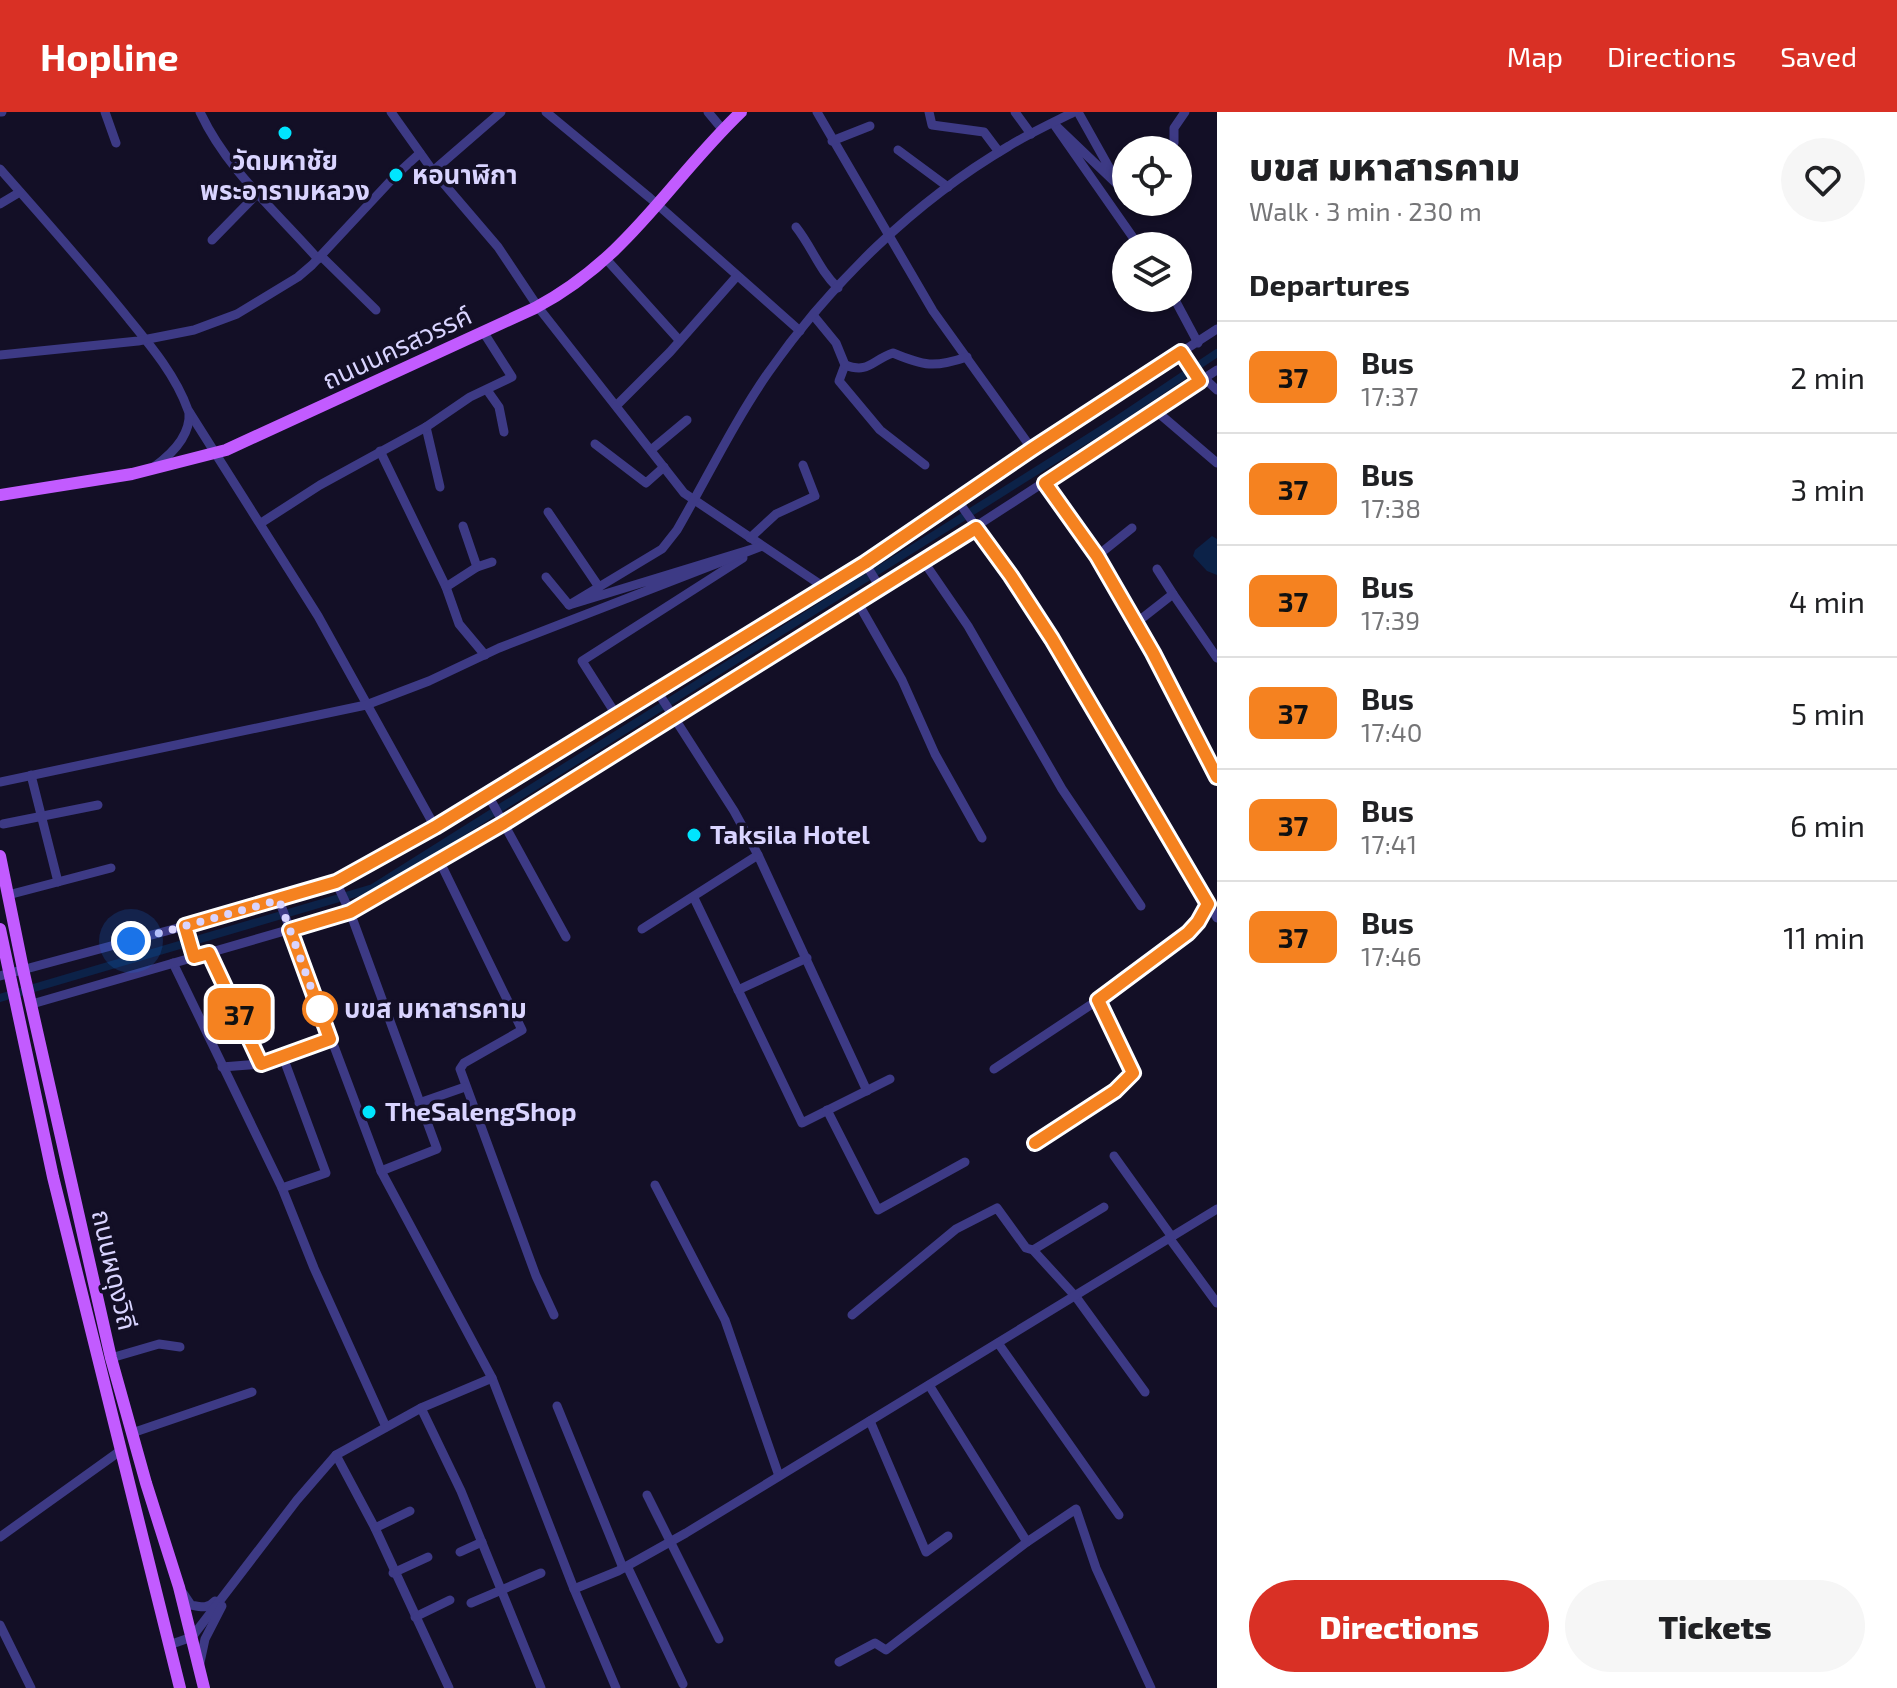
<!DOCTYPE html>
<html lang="en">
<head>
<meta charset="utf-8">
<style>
	:root { --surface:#fff; --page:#f6f6f6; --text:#202124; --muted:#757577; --line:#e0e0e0; --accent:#d93025 }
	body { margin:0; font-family:"Exo 2","Noto Sans Thai",sans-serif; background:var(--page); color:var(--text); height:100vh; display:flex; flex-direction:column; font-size:30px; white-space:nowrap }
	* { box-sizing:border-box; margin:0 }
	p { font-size:26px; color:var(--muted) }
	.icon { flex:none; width:44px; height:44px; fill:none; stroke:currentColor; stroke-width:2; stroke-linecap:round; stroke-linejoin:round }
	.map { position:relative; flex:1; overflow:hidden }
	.drawer { display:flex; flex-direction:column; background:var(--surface); width:680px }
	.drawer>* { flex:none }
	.badge { padding:0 16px; border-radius:12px; font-size:28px; line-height:52px }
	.buttons { position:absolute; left:1112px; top:24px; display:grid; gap:16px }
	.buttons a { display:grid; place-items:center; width:80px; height:80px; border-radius:50%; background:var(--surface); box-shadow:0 2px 6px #0004; font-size:40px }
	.you { position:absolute; width:40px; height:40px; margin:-20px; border:6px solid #fff; border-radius:50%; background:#1a73e8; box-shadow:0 0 0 12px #1a73e833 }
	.map>.badge { position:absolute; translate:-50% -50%; box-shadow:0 0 0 4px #fff }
	h2 { padding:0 32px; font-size:30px; line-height:72px }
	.round { display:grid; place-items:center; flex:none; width:84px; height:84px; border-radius:42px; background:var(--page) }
	.headline { display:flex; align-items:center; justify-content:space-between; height:136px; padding:0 32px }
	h1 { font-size:38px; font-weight:800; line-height:60px }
	.action { display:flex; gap:16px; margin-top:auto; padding:16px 32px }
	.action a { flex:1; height:92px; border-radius:48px; background:var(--accent); color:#fff; font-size:32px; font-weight:800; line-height:92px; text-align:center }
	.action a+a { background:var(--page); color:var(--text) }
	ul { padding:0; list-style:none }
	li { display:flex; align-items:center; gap:24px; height:112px; padding:0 32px; border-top:2px solid var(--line) }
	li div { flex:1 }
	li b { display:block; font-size:30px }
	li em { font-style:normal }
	li .badge { min-width:88px; font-weight:700; text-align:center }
	header { display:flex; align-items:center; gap:48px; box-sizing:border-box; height:112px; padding:0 40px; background:var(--accent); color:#fff }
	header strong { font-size:38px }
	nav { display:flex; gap:44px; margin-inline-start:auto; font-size:28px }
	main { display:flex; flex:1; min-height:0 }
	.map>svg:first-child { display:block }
	.water { fill:#0c2248 }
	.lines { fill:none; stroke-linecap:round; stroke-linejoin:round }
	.canal { stroke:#0c2248; stroke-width:8 }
	.minor { stroke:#3d3a85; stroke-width:9 }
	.major { stroke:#c25bff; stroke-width:12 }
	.line-casing { stroke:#fff; stroke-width:18 }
	.line { stroke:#f58220; stroke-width:12 }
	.walk { stroke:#d9d4ff; stroke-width:8; stroke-dasharray:0 14.4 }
	.poi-dot { fill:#00e5ff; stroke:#130f26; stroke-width:3 }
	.stop-dot { fill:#fff; stroke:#f58220; stroke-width:4 }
	.labels { text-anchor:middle; stroke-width:7; stroke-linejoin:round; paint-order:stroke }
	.poi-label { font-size:26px; font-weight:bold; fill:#d9d4ff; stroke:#130f26; text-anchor:start }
	.street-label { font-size:26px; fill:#d9d4ff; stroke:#130f26 }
	.stop-label { font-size:26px; font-weight:bold; fill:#d9d4ff; stroke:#130f26; text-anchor:start }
</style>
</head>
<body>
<header>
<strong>Hopline</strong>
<nav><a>Map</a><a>Directions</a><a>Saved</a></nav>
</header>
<main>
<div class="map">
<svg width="1217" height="1576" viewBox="0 0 1217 1576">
	<rect width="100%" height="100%" fill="#130f26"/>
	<path class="water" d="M 1212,424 L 1217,427 L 1217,463 L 1207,459 L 1193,444 L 1195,438 Z"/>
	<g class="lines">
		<path class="canal" d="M 0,886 L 373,776 L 1114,310 L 1217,241"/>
		<g class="minor">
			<path d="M 0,0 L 2,0"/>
			<path d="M 105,0 L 116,31"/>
			<path d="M 200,0 C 227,58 276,99 318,147"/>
			<path d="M 391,0 L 433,59 L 498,135 L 538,195 L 684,381 L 824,475"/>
			<path d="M 546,0 L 650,86 L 800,219"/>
			<path d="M 708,0 L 723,18"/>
			<path d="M 817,0 L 933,199 L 1032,337"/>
			<path d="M 929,0 L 932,13 L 984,20 L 999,40"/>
			<path d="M 1015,0 L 1031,22"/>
			<path d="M 1078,0 L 1120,75 L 1053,11 L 1139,134"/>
			<path d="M 832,29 L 870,14"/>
			<path d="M 898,38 L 948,75"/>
			<path d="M 1164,38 L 1174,31 L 1174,16 L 1185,0"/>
			<path d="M 0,57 C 43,106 87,155 128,206 C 151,234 176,264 188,298 L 318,504 L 435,715"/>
			<path d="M 433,59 L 501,0"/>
			<path d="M 0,92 L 20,80"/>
			<path d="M 796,115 C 812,135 819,158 838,176"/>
			<path d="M 212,128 L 258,81"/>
			<path d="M 321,144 L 376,198"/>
			<path d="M 607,148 L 679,228"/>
			<path d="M 1174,186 L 1198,231"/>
			<path d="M 813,203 L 836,231 L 845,253 L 839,269 L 880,318 L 925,353"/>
			<path d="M 1181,240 L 1200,269"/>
			<path d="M 0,243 L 138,229 L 194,218 L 237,202 L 298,165 L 312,153 L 396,63 L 420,41"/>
			<path d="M 845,253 C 869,262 872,248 893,241 C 924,254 934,256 967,245"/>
			<path d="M 1204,266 L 1217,278"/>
			<path d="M 487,278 L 499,295 L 504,320"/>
			<path d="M 617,293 L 670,240 L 737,164"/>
			<path d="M 1155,298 L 1217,351"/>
			<path d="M 426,315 L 440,375"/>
			<path d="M 595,332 L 646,371 L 664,355"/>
			<path d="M 651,338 L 687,308"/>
			<path d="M 380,339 L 446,475 L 459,512 L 485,543"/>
			<path d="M 154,355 C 172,342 191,324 189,300"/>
			<path d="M 1045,371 L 1097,444 L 1153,541 L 1217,665"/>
			<path d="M 958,389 L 1011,464 L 1052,527 L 1217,806"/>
			<path d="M 548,400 L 599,475"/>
			<path d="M 261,411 L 320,373 L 426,315 L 470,285 L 512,265 L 484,221"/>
			<path d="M 463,414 L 477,455"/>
			<path d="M 750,426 L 776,402 L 815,384 L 803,353"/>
			<path d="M 1097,444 L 1132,416"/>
			<path d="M 924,450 L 968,514 L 1062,677 L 1141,794"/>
			<path d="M 865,451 L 881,477"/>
			<path d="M 1157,457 L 1173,482"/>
			<path d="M 546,465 L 569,493"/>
			<path d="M 446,475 L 477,455 L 492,450"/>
			<path d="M 858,491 L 902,568 L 935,642 L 982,726"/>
			<path d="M 1136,511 L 1173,482 L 1217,546"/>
			<path d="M 657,579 L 734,699 L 758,743 L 867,979"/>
			<path d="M 617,604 L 582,549 L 743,446"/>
			<path d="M 31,663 L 58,770"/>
			<path d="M 0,670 L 366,593 L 429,569 L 499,536 L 762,434 L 569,493 L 662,437 L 677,418 C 707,366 734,310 768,261 C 831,171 915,89 1009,34 C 1030,21 1052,11 1074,0"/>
			<path d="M 488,683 L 566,825"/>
			<path d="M 3,712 L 98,693"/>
			<path d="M 439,748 L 522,918 L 464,951 L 460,957 L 536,1164 L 554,1203"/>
			<path d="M 336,770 L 350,800 L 437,1037 L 381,1059"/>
			<path d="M 8,783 L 111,756"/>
			<path d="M 694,786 L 802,1011 L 890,967"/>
			<path d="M 279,788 L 381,1059 L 492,1266 L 574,1477 L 616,1576"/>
			<path d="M 185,814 L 194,845"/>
			<path d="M 642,817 L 758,743"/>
			<path d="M 209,841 L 261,952 L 222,955"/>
			<path d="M 173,851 L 282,1076 L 314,1156 L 386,1315"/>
			<path d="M 0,864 L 185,814 L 336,770 L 488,683 L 865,451 L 1032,337 L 1217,217"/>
			<path d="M 738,878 L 807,846"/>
			<path d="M 32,892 L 350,800 L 504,711 L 833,507 L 1217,258"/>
			<path d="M 261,952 L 330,927"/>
			<path d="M 994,957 L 1098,888 L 1188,821 L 1208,792"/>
			<path d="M 419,991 L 465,975"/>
			<path d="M 827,998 L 878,1098 L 965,1050"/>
			<path d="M 1035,1031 L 1115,979 L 1133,961 L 1098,888"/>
			<path d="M 1114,1044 L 1172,1125"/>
			<path d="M 655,1073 L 725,1208 L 779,1364"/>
			<path d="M 282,1076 L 326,1061 L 283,945"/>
			<path d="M 1170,1127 L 1217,1191"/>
			<path d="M 1033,1138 L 1104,1095"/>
			<path d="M 852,1203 L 956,1117 L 997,1096 L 1026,1136 L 1033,1138 L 1076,1185 L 1145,1280"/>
			<path d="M 998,1231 L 1119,1403"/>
			<path d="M 111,1246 L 159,1232 L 180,1235"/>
			<path d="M 929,1273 L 1027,1430 L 1076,1397 L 1096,1456 L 1151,1576"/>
			<path d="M 557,1294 L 623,1456"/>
			<path d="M 421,1296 L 461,1379 L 541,1576"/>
			<path d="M 870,1309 L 926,1440 L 948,1424"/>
			<path d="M 132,1321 L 252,1280"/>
			<path d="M 336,1343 L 375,1416 L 449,1576"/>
			<path d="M 647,1383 L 719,1527"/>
			<path d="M 375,1416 L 410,1399"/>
			<path d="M 0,1425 L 120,1339"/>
			<path d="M 460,1440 L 482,1430"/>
			<path d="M 627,1454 L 683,1572"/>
			<path d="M 393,1461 L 428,1445"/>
			<path d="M 574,1477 L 618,1459 L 686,1421 L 1217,1097"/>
			<path d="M 183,1481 L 191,1493 C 201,1495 208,1497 215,1489"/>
			<path d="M 471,1491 L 541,1461"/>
			<path d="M 415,1505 L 450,1488"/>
			<path d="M 0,1513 L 31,1576"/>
			<path d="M 169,1533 L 192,1525 L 297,1388 L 336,1343 L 421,1296 L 492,1266"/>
			<path d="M 839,1550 L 875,1531 L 886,1538 L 1027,1430"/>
			<path d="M 199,1555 L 205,1527 L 222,1494"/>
		</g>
		<g class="major">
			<path d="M 0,383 L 132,362 L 226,338 L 535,196 C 629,146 668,70 741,0"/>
			<path d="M 0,744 L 23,857 L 111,1246 L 146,1371 L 179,1475 L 204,1576"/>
			<path d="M 0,817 L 53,1065 L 180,1576"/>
		</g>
	</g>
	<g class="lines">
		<defs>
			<path id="line" d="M 1035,1031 L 1115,979 L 1133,961 L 1098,888 L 1188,821 L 1198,810 L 1208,792 L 1052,527 L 1011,464 L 976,416 L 504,711 L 350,800 L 290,818 L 330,927 L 261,952 L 209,841 L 194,845 L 185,814 L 336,770 L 435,715 L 865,451 L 1032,337 L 1181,240 L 1200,269 L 1045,371 L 1097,444 L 1153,541 L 1217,665"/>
		</defs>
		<use href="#line" class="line-casing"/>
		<use href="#line" class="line"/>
		<path class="walk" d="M 131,829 L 279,788 L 320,900 L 320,897"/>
	</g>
	<g class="poi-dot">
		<circle cx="285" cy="21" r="8"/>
		<circle cx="396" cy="63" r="8"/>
		<circle cx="694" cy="723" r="8"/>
		<circle cx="369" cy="1000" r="8"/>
	</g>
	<circle class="stop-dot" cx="320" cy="897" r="16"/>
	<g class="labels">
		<g class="poi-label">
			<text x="285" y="58" text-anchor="middle">วัดมหาชัย<tspan x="285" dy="30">พระอารามหลวง</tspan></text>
			<text x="412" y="72">หอนาฬิกา</text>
			<text x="710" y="732">Taksila Hotel</text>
			<text x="385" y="1009">TheSalengShop</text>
		</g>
		<g class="street-label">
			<text transform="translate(397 236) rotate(-25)" y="9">ถนนนครสวรรค์</text>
			<text transform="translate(114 1158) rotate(77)" y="9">ถนนผดุงวิถี</text>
		</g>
		<g class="stop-label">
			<text x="344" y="906">บขส มหาสารคาม</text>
		</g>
	</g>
</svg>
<div class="buttons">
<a><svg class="icon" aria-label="locate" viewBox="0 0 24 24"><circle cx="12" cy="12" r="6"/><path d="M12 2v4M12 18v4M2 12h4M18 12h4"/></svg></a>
<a><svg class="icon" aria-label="layers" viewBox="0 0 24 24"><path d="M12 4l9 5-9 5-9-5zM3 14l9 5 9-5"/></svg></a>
</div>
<div class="you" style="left:131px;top:829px"></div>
<b class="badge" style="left:239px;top:902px;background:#f58220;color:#111">37</b>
</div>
<section class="drawer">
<div class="headline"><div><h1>บขส มหาสารคาม</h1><p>Walk · 3 min · 230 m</p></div><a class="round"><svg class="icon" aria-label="heart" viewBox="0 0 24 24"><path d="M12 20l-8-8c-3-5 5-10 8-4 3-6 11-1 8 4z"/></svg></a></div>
<h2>Departures</h2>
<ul>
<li><span class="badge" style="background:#f58220;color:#111">37</span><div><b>Bus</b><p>17:37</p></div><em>2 min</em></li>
<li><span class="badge" style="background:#f58220;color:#111">37</span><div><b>Bus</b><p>17:38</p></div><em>3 min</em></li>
<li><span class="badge" style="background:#f58220;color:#111">37</span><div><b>Bus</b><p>17:39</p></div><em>4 min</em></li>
<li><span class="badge" style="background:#f58220;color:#111">37</span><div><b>Bus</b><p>17:40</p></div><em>5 min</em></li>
<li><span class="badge" style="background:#f58220;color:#111">37</span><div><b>Bus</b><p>17:41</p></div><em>6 min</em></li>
<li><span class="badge" style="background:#f58220;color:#111">37</span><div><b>Bus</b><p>17:46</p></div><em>11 min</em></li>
</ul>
<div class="action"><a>Directions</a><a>Tickets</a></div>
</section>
</main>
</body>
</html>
